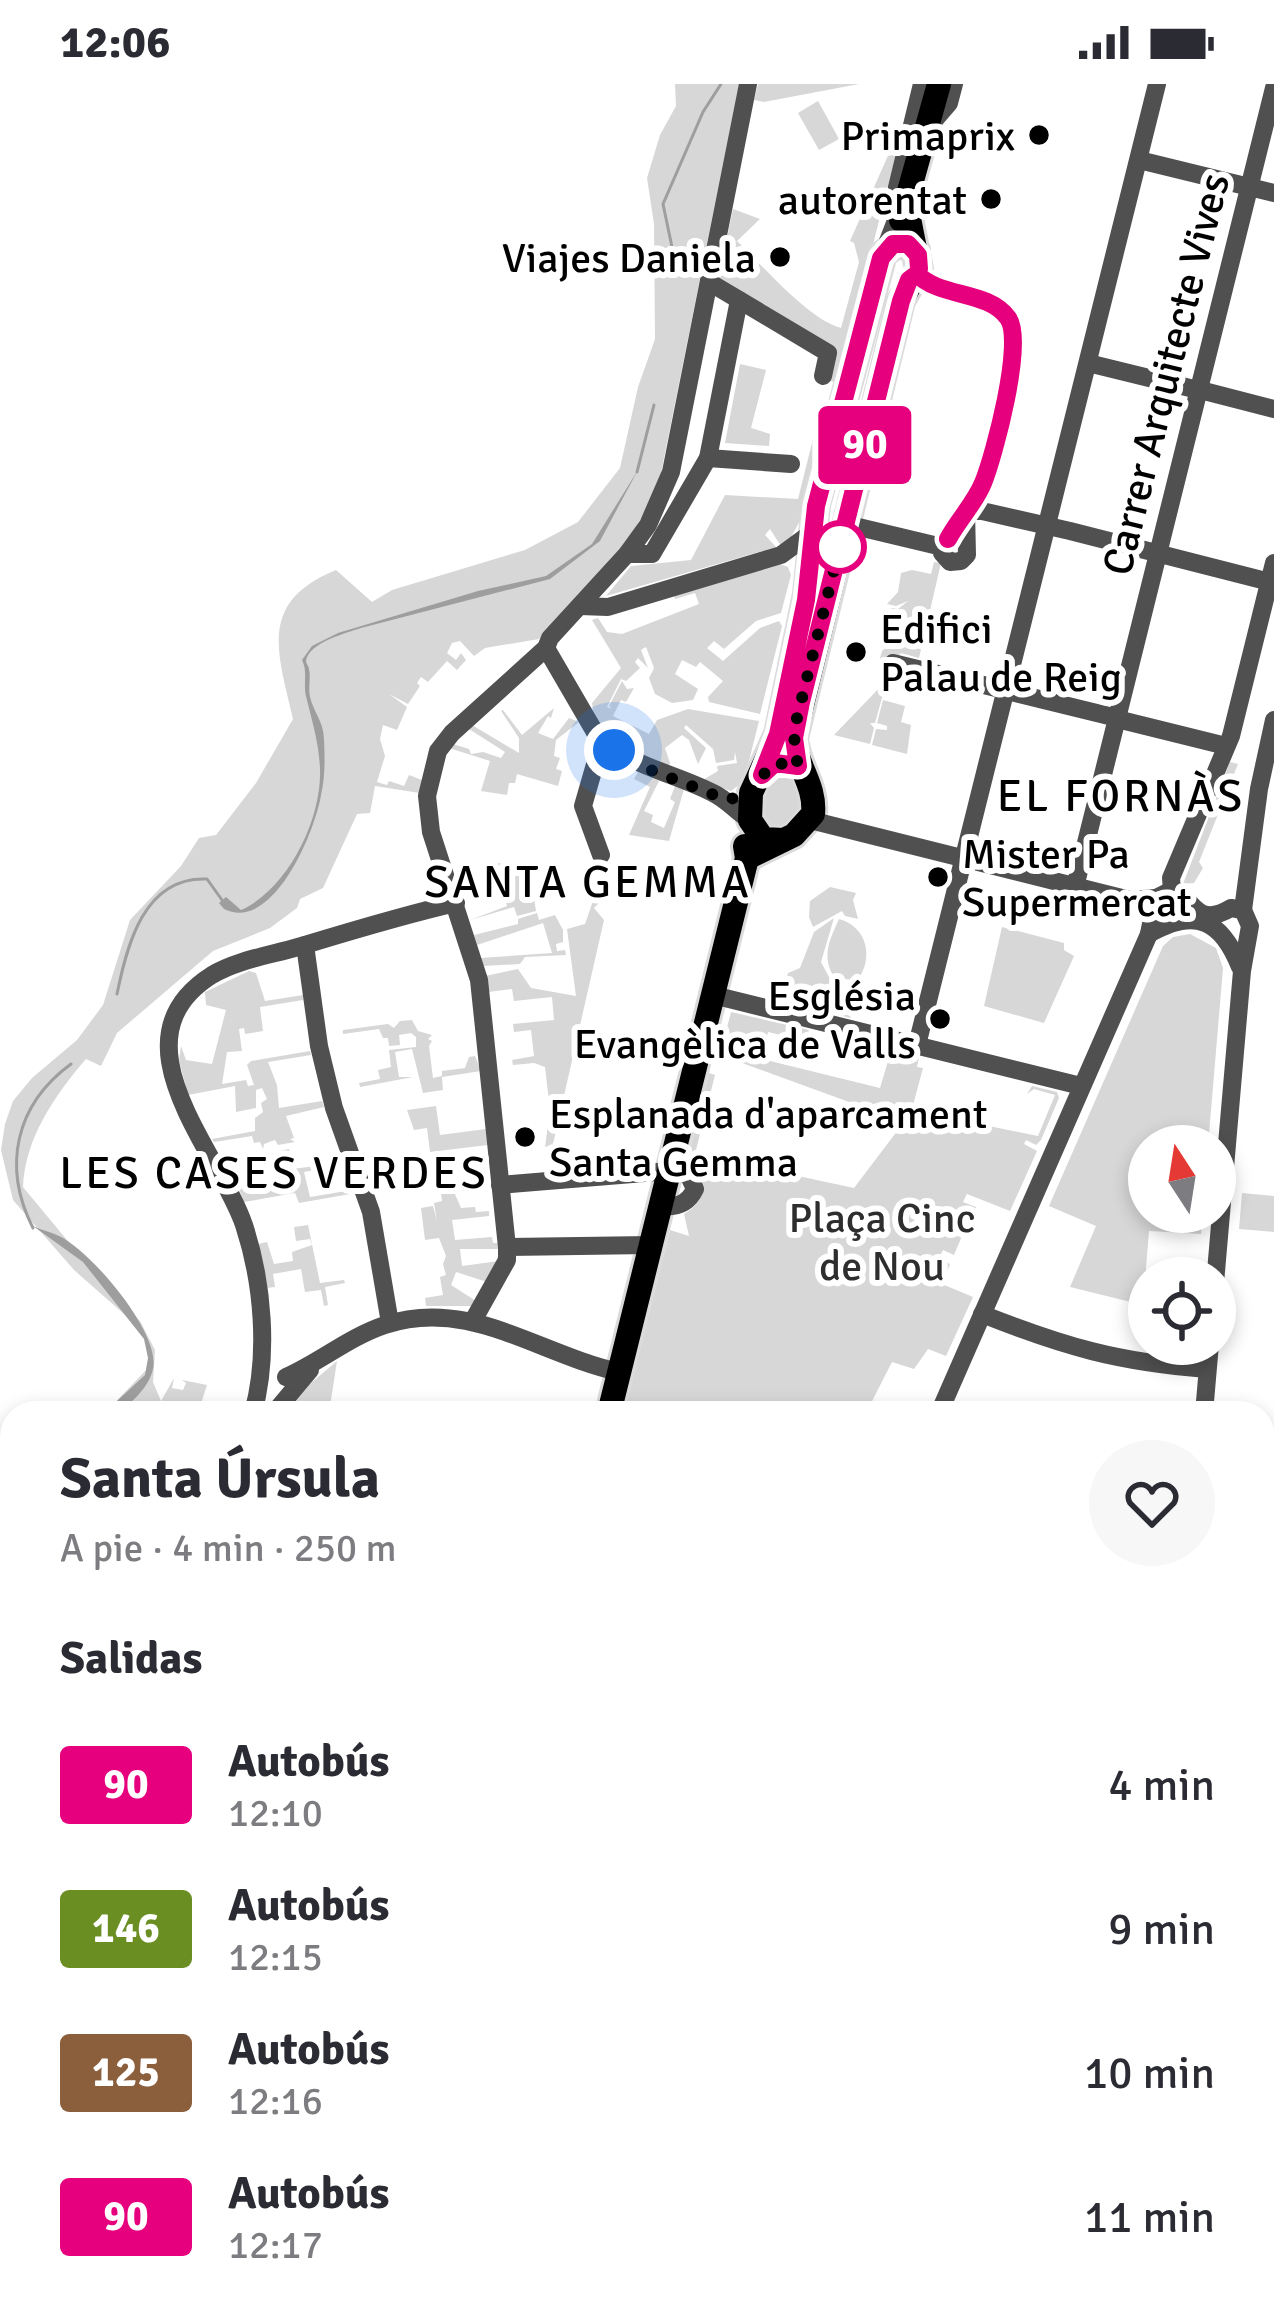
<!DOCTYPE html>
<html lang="es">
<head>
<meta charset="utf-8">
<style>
	:root { --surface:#fff; --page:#f7f7f7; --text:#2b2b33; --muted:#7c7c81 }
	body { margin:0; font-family:Signika,sans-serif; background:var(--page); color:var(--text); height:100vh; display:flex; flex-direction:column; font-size:45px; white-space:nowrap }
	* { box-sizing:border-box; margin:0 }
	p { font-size:39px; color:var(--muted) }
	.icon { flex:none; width:66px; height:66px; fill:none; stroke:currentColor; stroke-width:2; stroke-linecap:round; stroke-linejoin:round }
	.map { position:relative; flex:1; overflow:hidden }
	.side { position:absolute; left:0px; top:1317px; width:1275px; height:912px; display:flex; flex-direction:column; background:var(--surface); border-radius:36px 36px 0 0; box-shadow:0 6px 18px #0003 }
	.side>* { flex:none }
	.badge { padding:0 24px; border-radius:9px; font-size:42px; line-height:78px }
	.needle { width:78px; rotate:348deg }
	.controls { position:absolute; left:1128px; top:1041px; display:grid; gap:24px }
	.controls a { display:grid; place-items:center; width:108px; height:108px; border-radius:50%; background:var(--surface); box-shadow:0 6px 18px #0003; font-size:60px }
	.you { position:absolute; width:60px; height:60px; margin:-30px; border:9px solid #fff; border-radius:50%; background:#1a73e8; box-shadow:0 0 0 18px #1a73e833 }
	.map>.badge { position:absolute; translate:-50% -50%; box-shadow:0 0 0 6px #fff }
	h2 { padding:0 60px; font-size:45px; line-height:108px }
	.round { display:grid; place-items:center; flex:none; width:126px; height:126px; border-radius:63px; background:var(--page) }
	.summary { display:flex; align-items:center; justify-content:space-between; height:204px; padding:0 60px }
	h1 { font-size:57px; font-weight:800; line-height:90px }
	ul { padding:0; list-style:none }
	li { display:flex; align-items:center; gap:36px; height:144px; padding:0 60px }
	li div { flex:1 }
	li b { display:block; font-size:45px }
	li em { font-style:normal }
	li .badge { min-width:132px; font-weight:700; text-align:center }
	.status { display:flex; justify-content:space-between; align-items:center; height:84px; padding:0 60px; background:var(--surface); direction:ltr }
	.status svg { height:33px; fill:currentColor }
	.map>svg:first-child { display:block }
	.green { fill:#d7d7d7 }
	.water { fill:#9e9e9e }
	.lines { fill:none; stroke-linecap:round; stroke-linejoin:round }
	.stream { stroke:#9e9e9e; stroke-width:3 }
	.major-casing { stroke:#dbdbdb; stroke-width:30 }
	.minor { stroke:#505050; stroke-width:18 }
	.major { stroke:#000; stroke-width:24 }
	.rail { stroke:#000; stroke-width:3; stroke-dasharray:18 6 3 6; stroke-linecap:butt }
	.line-casing { stroke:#fff; stroke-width:27 }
	.line { stroke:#e6007e; stroke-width:18 }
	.walk { stroke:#000; stroke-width:12; stroke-dasharray:0 21.6 }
	.poi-dot { fill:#000; stroke:#fff; stroke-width:4.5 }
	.stop-dot { fill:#fff; stroke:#e6007e; stroke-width:6 }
	.labels { text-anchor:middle; stroke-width:12; stroke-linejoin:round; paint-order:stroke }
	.poi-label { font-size:42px; fill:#000; stroke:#fff; text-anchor:end }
	.street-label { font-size:42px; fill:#000; stroke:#fff }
	.park-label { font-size:42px; fill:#2e2e2e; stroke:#fff }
	.neighbourhood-label { font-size:45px; letter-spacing:3px; fill:#000; stroke:#fff }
</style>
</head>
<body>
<div class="status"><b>12:06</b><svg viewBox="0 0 49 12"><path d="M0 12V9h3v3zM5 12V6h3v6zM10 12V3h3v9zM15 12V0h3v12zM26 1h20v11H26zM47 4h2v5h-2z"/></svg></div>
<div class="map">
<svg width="1274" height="2229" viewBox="0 0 1274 2229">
	<rect width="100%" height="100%" fill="#fff"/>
	<g class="green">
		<path d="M 675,0 L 739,0 L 660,394 L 644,430 L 618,471 L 539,555 L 485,564 L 474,572 L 460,557 L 452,559 L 447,569 L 456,576 L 461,569 L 466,576 L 457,586 L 447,577 L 428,598 L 421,593 L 417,599 L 420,602 L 408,620 L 389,610 L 407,623 L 397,646 L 383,641 L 380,655 L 385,672 L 377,698 L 387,701 L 389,697 L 404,702 L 409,691 L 422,696 L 420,709 L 375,702 L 370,729 L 357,730 L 323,804 L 300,815 L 297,824 L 270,844 L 213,867 L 117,949 L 101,982 L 86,975 C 55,1011 25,1054 23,1103 L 111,1209 L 140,1237 L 155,1266 L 153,1298 L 161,1317 L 174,1294 L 172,1304 L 183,1306 L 186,1299 L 182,1296 L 207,1301 L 198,1329 L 161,1321 L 159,1329 L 105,1329 L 148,1284 L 149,1269 L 141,1245 L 74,1186 L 13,1116 L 1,1066 L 5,1040 L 13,1017 L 32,994 L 77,956 L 103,921 L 130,836 L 181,782 L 199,754 L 216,751 L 256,699 L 293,635 C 278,569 257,518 336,486 L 372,518 L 392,506 L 525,466 L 578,438 L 620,384 L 638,303 L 655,255 L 654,140 L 647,94 L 660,51 L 676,22 Z"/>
		<path d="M 758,0 L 859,0 L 764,18 L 754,16 Z"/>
		<path d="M 818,17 L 839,55 L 819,66 L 798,29 Z"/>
		<path d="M 896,41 L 903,42 L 838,299 L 827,296 L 835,265 L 719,193 L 733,125 L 760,135 L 737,157 C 763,182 809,236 841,244 L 859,178 L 854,159 L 850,157 L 899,47 Z"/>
		<path d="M 740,280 L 766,286 L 751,344 L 770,350 L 769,362 L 725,359 Z"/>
		<path d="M 822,319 L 833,321 L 808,423 L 787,460 L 781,462 L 770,445 L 765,451 L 776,463 L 606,512 L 631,482 L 691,476 L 725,411 L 798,415 Z"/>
		<path d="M 934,478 L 941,479 L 919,574 L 901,569 L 888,583 L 878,581 L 882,567 L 891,559 L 884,562 L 880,548 L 892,545 L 897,553 L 894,558 L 920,528 L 899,551 L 894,544 L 897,530 L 891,524 L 898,525 L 908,517 L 896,522 L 887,520 L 898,508 L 901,489 L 912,486 L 931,490 Z"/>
		<path d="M 780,480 L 788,483 L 791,491 L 781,529 L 756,537 L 724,565 L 714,557 L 707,564 L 723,577 L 760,544 L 779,537 L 782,542 L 760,630 L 709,618 L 708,613 L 723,597 L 700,578 L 696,583 L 682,576 L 675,590 L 698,605 L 693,616 L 672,619 L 655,610 L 649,594 L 654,584 L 646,563 L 641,566 L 648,584 L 638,574 L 635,578 L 640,584 L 626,597 L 621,595 L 607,623 L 612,625 L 609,622 L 622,597 L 627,605 L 634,604 L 626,618 L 621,616 L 613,632 L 649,650 L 657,636 L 688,625 L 759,637 L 744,697 L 731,707 L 701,697 L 718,687 L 717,682 L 737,679 L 735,668 L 734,676 L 716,679 L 713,665 L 686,641 L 684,644 L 706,664 L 698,680 L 689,656 L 682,651 L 665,664 L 670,679 L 667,686 L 629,668 L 595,640 L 592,619 L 621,584 L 592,536 L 598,534 L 607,548 L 622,550 L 699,520 L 695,509 L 675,515 L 674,512 Z"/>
		<path d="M 887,596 L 875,639 L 870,639 L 874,644 L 870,660 L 834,651 Z"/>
		<path d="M 883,616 L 905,622 L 901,638 L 911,641 L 907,670 L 872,661 L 876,645 L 887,646 L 887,642 L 877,639 Z"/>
		<path d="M 554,624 L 551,634 L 548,632 L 538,649 L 553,655 L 569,634 L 579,638 L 556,656 L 554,672 L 560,674 L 556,685 L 562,687 L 558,702 L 517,690 L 515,699 L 509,699 L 507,711 L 481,707 L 490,677 L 449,664 L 453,660 L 469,665 L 471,670 L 483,668 L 501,674 L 505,668 L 469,645 L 472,641 L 519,669 L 519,654 L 501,627 L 503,626 L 522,651 Z"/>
		<path d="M 1230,678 L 1238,680 L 1199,778 L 1203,784 L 1194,799 L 1183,800 Z"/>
		<path d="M 638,688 L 659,697 L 644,727 L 653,731 L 651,738 L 664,744 L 675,718 L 670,715 L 675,702 L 684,705 L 669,757 L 629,751 L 650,703 L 634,695 Z"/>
		<path d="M 780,688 L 788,688 L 800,696 L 803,730 L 774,750 C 757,727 754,707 780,688 Z"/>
		<path d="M 506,777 L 508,782 L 523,778 L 532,792 L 525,802 L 534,814 L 536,827 L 517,832 L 514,823 L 470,836 L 507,822 L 501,802 L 495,803 L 488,783 Z"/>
		<path d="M 602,791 L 602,816 L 594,824 L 604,836 L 553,1060 L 545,1063 L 550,1026 L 545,983 L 534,979 L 513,981 L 512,976 L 534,972 L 531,946 L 514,948 L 513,940 L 554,936 L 552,913 L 514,917 L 512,905 L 488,908 L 485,892 L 518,885 L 531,904 L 576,912 L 567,845 L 585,840 Z"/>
		<path d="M 830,803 L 856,809 L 853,816 L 858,835 L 845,832 L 842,827 L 813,843 L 809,833 L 810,817 Z"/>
		<path d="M 537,829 L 539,836 L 555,831 L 563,846 L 563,858 L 556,860 L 557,867 L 565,866 L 566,871 L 525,873 L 520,880 L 483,882 L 480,874 L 552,869 L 543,839 L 477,861 L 474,851 L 518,840 L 518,835 Z"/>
		<path d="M 834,834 L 821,878 L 851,934 L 781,917 L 788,889 L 800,884 L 814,848 Z"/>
		<path d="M 839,835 C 868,843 874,875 857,897 L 834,893 C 821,872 830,855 839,835 Z"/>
		<path d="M 1002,843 L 1064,859 L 1064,866 L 1074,872 L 1044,939 L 984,922 Z"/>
		<path d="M 1190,850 L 1216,864 L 1223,884 L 1208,1062 L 1149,1062 L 1149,1128 L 1203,1128 L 1201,1150 L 1149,1147 L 1143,1221 L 1070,1203 L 1096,1142 L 1049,1122 L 1163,862 L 1173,853 Z"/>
		<path d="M 249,887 L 256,889 L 265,917 L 303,911 L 303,916 L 260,923 L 263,947 L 245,950 L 244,944 L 239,945 L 242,967 L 227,968 L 222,1000 L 246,996 L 248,1002 L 254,1001 L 247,981 L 251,977 L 310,967 L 311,971 L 268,978 L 277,1001 L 279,1024 L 322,1017 L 324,1023 L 286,1032 L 294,1054 L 290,1055 L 295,1058 L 278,1061 L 275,1056 L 264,1060 L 263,1065 L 260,1058 L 254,1059 L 252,1052 L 214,1058 L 212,1055 L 255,1047 L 255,1034 L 263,1028 L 261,1019 L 267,1015 L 262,1004 L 256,1006 L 256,1024 L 236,1028 L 235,1002 L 188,1011 L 179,976 L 181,962 L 186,976 L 212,980 L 226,926 L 206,921 L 205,908 Z"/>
		<path d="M 731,928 L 809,946 L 806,957 L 768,948 L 762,975 L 880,1004 L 888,977 L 879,974 L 881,964 L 919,974 L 917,983 L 923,984 L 912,1025 L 925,1029 L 1038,1052 L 1055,1011 L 1034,1005 L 1027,1010 L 1032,1002 L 1057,1008 L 1059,1014 L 1041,1056 L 1036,1061 L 1026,1056 L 1024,1060 L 1037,1067 L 1010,1127 L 967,1110 L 963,1118 L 976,1123 L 967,1142 L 954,1138 L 951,1147 L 962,1152 L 954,1171 L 943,1166 L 939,1174 L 950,1180 L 942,1200 L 973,1213 L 946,1272 L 928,1265 L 914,1285 L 892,1278 L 866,1329 L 624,1329 L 670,1146 L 689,1152 L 684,1130 C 699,1121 705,1111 701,1093 L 687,1078 L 709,989 L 715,991 L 695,1070 L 854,1104 L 904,1038 L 720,971 Z"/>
		<path d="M 412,936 L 418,947 L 432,951 L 428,955 L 432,957 L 429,962 L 433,994 L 442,992 L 442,987 L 465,984 L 469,973 L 475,972 L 481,987 L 442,993 L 443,1006 L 423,1009 L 412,965 L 395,968 L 399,993 L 413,993 L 360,1003 L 359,999 L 380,995 L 378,986 L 391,983 L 389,966 L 416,963 L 416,953 L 411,949 L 399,951 L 400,961 L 389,962 L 388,954 L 383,954 L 379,945 L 343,950 L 343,946 L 388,940 L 394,944 L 400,937 Z"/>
		<path d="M 436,1022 L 440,1051 L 486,1045 L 488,1061 L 430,1068 L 427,1044 L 414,1046 L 407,1026 Z"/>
		<path d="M 289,1065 L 293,1085 L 344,1078 L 345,1080 L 304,1088 L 310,1113 L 346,1107 L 345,1098 L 351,1097 L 356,1109 L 299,1119 L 295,1109 L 244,1118 L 237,1100 L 245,1097 L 250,1110 L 280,1098 L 269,1078 L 282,1073 L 280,1067 Z"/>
		<path d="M 454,1108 L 461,1124 L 475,1123 L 476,1128 L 489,1127 L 489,1132 L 452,1136 L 455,1156 L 492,1153 L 493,1159 L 498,1159 L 499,1165 L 460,1165 L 462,1182 L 499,1177 L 487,1198 L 456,1188 L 451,1201 L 476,1217 L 472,1222 L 426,1222 L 425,1214 L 443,1211 L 440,1193 L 446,1191 L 443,1180 L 446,1172 L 439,1154 L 425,1156 L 421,1124 L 433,1122 L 437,1137 L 434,1119 L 442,1117 L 441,1109 Z"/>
		<path d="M 1242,1109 L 1274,1112 L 1274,1148 L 1239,1145 Z"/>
		<path d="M 308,1141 L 320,1199 L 344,1196 L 345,1199 L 325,1203 L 328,1221 L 324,1222 L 321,1206 L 305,1208 L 301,1185 L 273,1190 L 275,1203 L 267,1204 L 258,1160 L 267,1158 L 274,1180 L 293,1177 L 292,1168 L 312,1161 L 310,1155 L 296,1157 L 294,1143 Z"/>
		<path d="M 337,1277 L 329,1329 L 286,1329 L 311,1299 Z"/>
		<path d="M 12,1395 L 12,2086 L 0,2093 L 0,1584 L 5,1563 L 0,1545 L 0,1475 L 8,1454 Z"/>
	</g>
	<g class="water">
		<path d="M 638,386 L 600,457 L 550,495 L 361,544 C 347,549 309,558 306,577 C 306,580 309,582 309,585 C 311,594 308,603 310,613 C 314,629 324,638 324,656 C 325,674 325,694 321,711 C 315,748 273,849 224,825 L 219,819 L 226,813 L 241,826 C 288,805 322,735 320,685 C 319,659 312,637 306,612 C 303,599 308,588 302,576 L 312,562 L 338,549 L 478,507 L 546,492 L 592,460 Z"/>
		<path d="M 33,1142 C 41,1146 51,1148 59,1152 C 91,1167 161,1249 153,1285 C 149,1303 133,1317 119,1329 L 104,1329 L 145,1291 L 148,1274 L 144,1255 L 83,1178 Z"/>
	</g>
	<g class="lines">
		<g class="stream">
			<path d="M 672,163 L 663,120 L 703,28 L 721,0"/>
			<path d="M 637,388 L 654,321"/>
			<path d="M 117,910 C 127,861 144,792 207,795 L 222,816"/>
			<path d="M 33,1144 C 2,1083 15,1021 71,980"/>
		</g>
		<defs>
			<g id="major">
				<path d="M 901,136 L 939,0"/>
				<path d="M 783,756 L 763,755 L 750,736 L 751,709 L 778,650 L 807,510 L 816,421 L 883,170 L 898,159 L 916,166"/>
				<path d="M 747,774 L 794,751 L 813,730 C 816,701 796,682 794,654 L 901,217 L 919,185 L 907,124"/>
				<path d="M 609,1329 L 747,774 L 745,762"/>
				<path d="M 532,2229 L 536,2217"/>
			</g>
		</defs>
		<use href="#major" class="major-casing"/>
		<g class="minor">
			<path d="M 930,41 L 949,19 L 954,0"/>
			<path d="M 1139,76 L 1274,109"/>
			<path d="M 885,165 L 895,139 L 897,103 L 922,0"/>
			<path d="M 917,190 C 940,214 987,206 1008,234 C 1026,256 994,371 983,398 C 975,419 957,444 943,461 L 942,469 L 950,478 L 961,477 L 967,471 L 966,427"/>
			<path d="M 709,198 L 828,269 L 823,292"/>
			<path d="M 1092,280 L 1194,305"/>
			<path d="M 1204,307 L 1274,325"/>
			<path d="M 708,374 L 791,380"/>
			<path d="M 966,427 L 982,427 L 1070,447 L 1274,499"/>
			<path d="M 846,440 L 934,461"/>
			<path d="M 627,470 L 652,470 L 708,374 L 739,216"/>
			<path d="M 580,522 L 608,523 L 781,471 L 811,449"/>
			<path d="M 546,564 L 596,650 C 630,683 672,688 713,709 C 728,716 736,728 750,736"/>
			<path d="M 893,579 L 1000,605"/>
			<path d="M 1011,608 L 1109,632"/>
			<path d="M 1125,637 L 1218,660"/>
			<path d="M 810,736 L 1130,816 L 1156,814"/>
			<path d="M 601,771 L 583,722 L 602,656"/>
			<path d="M 1075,803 L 1274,4"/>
			<path d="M 1172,806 L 1171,794 L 1231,652 L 1274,479"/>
			<path d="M 1172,806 L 1181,809 C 1196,827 1204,840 1231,824 L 1243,826"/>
			<path d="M 1243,826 L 1259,705 L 1274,636"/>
			<path d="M 1149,850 C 1195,824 1221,835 1240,883"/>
			<path d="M 305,861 L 319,962 L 334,1024 L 371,1128 L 390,1239"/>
			<path d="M 713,911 L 1081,1002"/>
			<path d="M 917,961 L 1157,0"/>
			<path d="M 500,1101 L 669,1087 L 688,1090 L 695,1105 C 688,1120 676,1124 660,1122"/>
			<path d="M 507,1163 L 650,1161"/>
			<path d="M 1215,1199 L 1242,887 L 1250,842 L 1243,826"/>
			<path d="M 982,1230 C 1065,1263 1118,1278 1207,1285"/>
			<path d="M 474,1235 L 507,1176 L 507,1163 L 479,896 L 431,748 L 427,712 L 438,667 L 452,649 L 546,564 L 550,554 L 627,470 L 648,441 L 671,388 L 748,0"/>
			<path d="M 286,1293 C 320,1278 349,1253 385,1241 C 469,1213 538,1270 619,1288"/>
			<path d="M 253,1329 C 269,1271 263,1199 244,1141 C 219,1067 109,956 212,891 C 237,876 271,871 298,863 C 351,847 403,831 456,819"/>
			<path d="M 274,1329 L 310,1286"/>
			<path d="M 939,1329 L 1149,850 L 1156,814 L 1172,806"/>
			<path d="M 1204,1329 L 1210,1260"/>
			<path d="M 1263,1591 L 1274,1588"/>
			<path d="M 0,1736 L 12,1734"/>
			<path d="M 1263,1942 L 1274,1949"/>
			<path d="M 1263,2006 L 1274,1988"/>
			<path d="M 1263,2076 L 1274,2058"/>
			<path d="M 351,2217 L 351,2229"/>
			<path d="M 374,2217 L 374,2229"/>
			<path d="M 492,2217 L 579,2220 L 604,2229"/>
			<path d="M 823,2217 L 843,2229"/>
			<path d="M 88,2229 L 89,2217"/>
			<path d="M 753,2229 L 760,2217"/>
			<path d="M 889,2229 L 896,2217"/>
			<path d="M 1016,2229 L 1024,2217"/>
			<path d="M 1132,2229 L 1139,2217"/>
			<path d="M 1173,2229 L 1180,2217"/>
		</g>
		<use href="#major" class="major"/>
		<g class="rail">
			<path d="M 0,1426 L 12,1425"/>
			<path d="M 1263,1782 L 1274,1787"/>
		</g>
	</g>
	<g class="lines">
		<defs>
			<path id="line" d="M 919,185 L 918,171 L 908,160 L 893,160 L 881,174 L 816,422 L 806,516 L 778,650 L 762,691 L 775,679 L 798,682 L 794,654 L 801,618 L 901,217 L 909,196 L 917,190 C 940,214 988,206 1008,234 C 1025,257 994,372 983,399 C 975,419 958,436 948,455"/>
		</defs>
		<use href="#line" class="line-casing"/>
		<use href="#line" class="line"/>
		<path class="walk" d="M 614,666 L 648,685 L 727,716 L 751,709 L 757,697 L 775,679 L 798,682 L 794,661 L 796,638 L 842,454 L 840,463"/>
	</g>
	<g class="poi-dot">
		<circle cx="1039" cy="51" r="12"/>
		<circle cx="991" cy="115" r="12"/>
		<circle cx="780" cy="173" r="12"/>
		<circle cx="856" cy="568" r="12"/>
		<circle cx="938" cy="793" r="12"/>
		<circle cx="940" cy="935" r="12"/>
		<circle cx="525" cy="1053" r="12"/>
	</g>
	<circle class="stop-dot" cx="840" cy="463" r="24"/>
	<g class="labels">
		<g class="poi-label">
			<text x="1015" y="66">Primaprix</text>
			<text x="967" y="130">autorentat</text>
			<text x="756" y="188">Viajes Daniela</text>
			<text x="880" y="559" text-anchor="start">Edifici<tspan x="880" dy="48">Palau de Reig</tspan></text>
			<text x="962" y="784" text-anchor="start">Mister Pa<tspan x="962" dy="48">Supermercat</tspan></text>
			<text x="916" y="926">Església<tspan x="916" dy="48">Evangèlica de Valls</tspan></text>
			<text x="549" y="1044" text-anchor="start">Esplanada d'aparcament<tspan x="549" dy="48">Santa Gemma</tspan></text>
		</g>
		<g class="street-label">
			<text transform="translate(1165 290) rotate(-76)" y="15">Carrer Arquitecte Vives</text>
		</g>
		<g class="park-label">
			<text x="882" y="1148">Plaça Cinc<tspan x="882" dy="48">de Nou</tspan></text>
		</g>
		<g class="neighbourhood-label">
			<text x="1121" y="727">EL FORNÀS</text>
			<text x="588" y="813">SANTA GEMMA</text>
			<text x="274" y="1104">LES CASES VERDES</text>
		</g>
	</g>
</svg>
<div class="controls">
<a><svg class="needle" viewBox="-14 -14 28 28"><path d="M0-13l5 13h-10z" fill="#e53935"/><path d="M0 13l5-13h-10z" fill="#7c7c81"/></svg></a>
<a><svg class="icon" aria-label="locate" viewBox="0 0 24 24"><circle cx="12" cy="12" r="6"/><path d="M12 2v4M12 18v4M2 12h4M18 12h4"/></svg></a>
</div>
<div class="you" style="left:614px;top:666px"></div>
<b class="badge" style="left:865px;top:361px;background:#e6007e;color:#fff">90</b>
<section class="side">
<div class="summary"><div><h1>Santa Úrsula</h1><p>A pie · 4 min · 250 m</p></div><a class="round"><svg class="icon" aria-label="heart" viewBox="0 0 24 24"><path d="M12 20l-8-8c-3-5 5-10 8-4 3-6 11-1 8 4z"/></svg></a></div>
<h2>Salidas</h2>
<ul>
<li><span class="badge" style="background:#e6007e;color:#fff">90</span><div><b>Autobús</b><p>12:10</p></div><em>4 min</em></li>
<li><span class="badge" style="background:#6b8e23;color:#fff">146</span><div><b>Autobús</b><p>12:15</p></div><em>9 min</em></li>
<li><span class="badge" style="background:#8b5e3c;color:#fff">125</span><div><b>Autobús</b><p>12:16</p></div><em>10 min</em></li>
<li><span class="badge" style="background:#e6007e;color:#fff">90</span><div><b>Autobús</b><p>12:17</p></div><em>11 min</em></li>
</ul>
</section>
</div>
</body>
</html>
